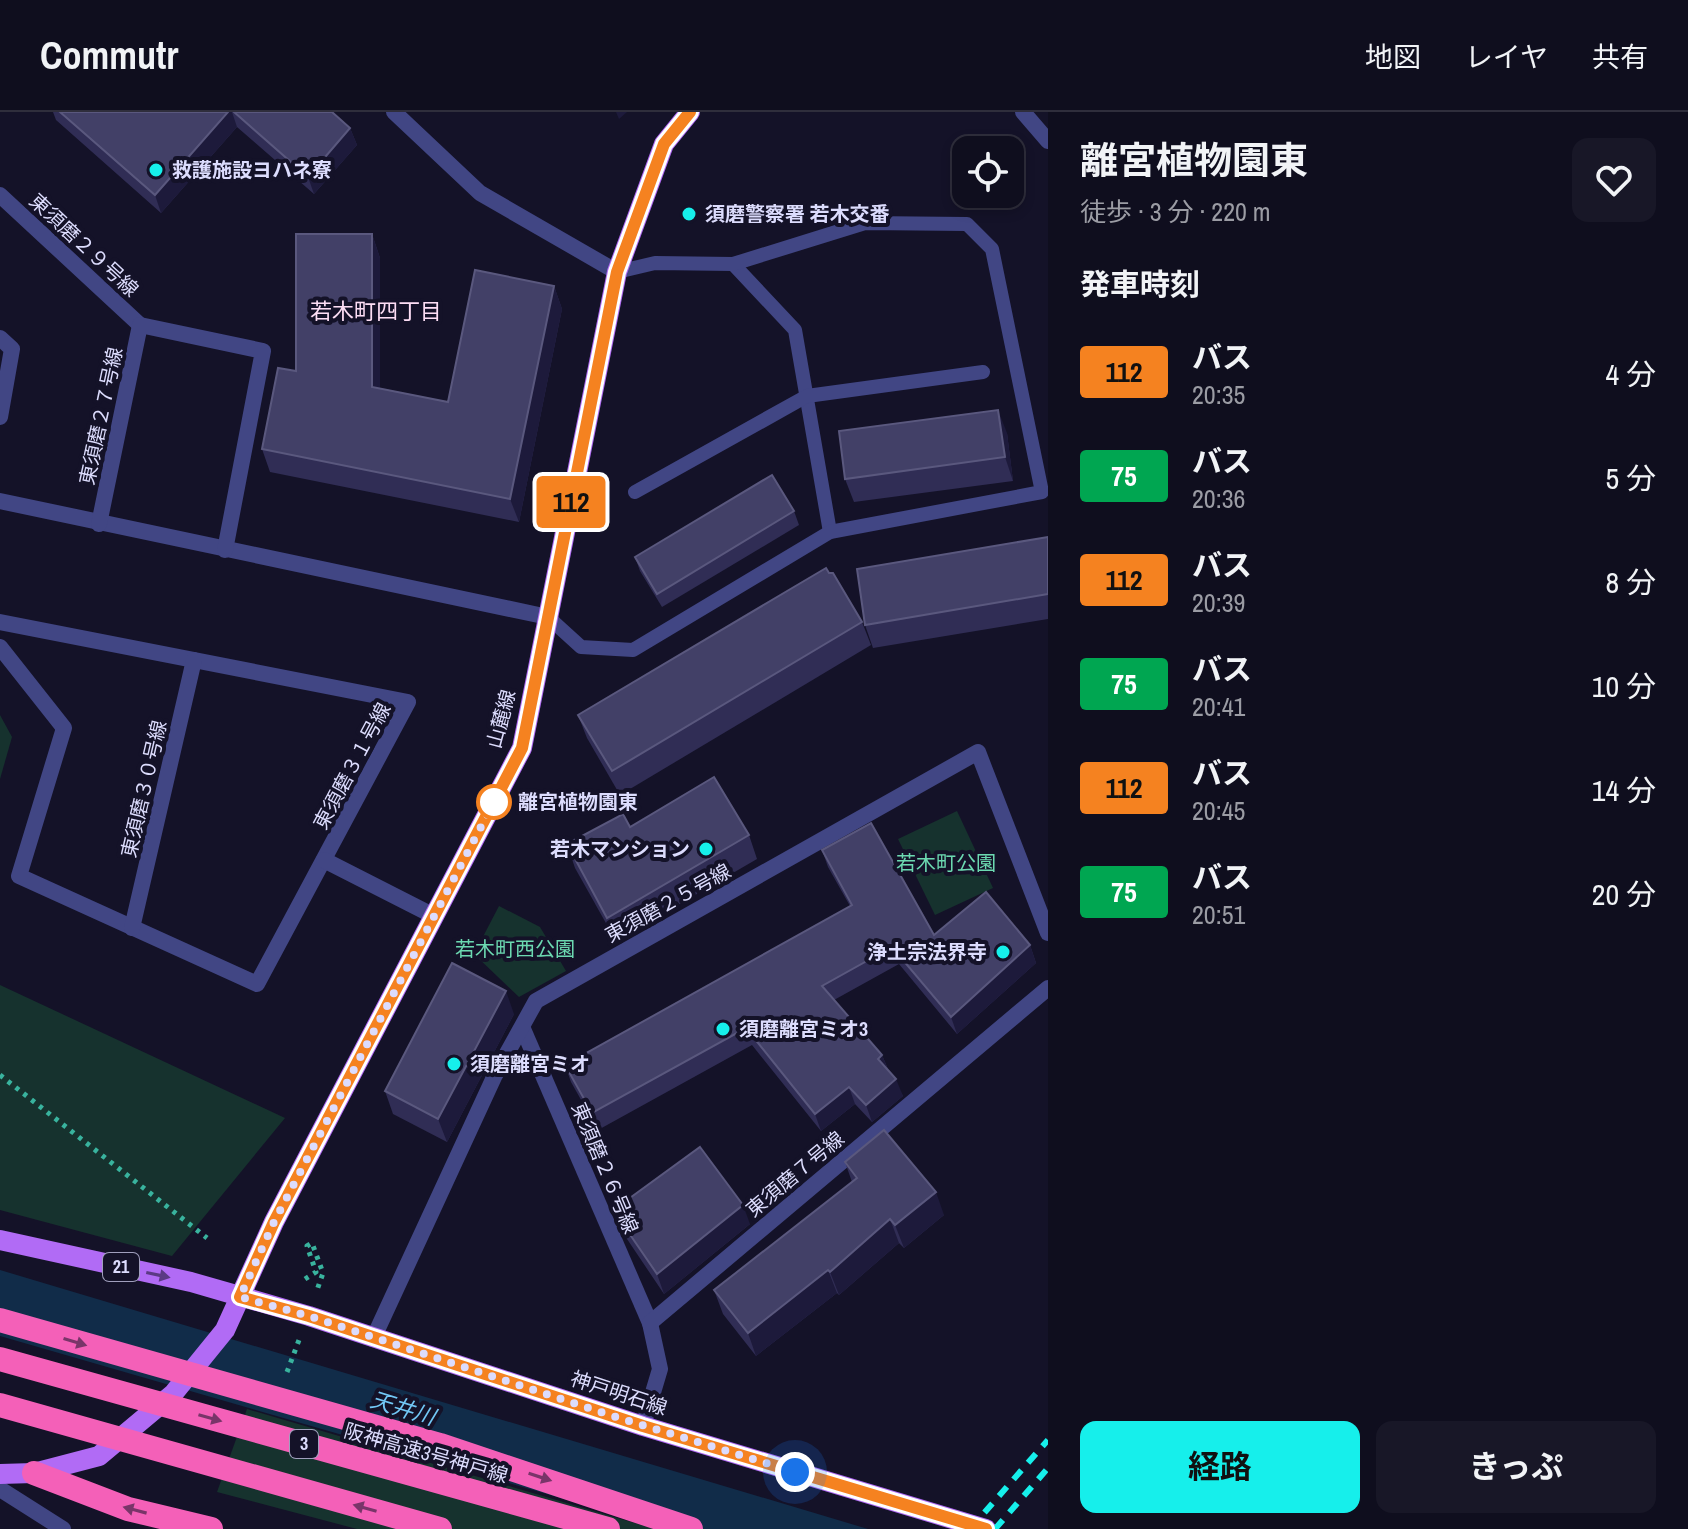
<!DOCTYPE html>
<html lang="ja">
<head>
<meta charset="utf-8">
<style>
	:root { --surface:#0f0e1e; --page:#181727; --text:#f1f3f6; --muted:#9b9ca4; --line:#2f2e3c; --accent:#16efeb }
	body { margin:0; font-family:"Archivo Narrow","Noto Sans JP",sans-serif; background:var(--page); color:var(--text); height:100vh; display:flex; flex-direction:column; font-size:30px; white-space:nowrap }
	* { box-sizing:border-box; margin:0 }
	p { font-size:26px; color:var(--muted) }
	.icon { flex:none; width:44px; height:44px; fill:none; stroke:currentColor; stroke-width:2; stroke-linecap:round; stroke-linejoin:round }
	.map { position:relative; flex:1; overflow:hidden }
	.side { display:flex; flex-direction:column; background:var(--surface); width:640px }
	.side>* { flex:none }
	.badge { padding:0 16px; border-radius:6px; font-size:28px; line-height:52px }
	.buttons { position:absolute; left:952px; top:24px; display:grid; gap:16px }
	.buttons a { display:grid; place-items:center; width:72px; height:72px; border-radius:16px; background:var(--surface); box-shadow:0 4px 12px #0003,0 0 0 2px var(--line); font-size:40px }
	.you { position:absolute; width:40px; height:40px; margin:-20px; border:6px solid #fff; border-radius:50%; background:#1a73e8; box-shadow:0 0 0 12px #1a73e833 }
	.map>.badge { position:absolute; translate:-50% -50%; box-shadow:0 0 0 4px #fff }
	h2 { padding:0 32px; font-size:30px; line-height:72px }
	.round { display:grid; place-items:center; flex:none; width:84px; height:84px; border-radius:16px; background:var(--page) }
	.overview { display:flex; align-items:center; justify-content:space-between; height:136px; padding:0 32px }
	h1 { font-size:38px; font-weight:700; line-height:60px }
	.primary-button { display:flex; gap:16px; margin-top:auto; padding:16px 32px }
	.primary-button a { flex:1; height:92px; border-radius:16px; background:var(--accent); color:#111; font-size:32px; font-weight:700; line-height:92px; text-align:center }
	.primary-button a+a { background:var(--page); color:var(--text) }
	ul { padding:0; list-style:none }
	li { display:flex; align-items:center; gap:24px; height:104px; padding:0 32px }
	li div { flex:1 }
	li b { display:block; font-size:30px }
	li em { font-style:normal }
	li .badge { min-width:88px; font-weight:700; text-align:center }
	header { display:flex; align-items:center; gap:48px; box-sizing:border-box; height:112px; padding:0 40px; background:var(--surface); border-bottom:2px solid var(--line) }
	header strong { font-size:38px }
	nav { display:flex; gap:44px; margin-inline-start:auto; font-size:28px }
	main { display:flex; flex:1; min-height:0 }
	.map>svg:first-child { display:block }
	.green { fill:#16322e }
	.water { fill:#112c49 }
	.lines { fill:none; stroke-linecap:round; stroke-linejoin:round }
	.path { stroke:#39b39e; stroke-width:5; stroke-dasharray:4 6; stroke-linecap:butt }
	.lane { stroke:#414684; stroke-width:14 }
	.street { stroke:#414684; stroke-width:16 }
	.primary { stroke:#b16bf5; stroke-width:20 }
	.highway { stroke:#f460b8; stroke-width:24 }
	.rail { stroke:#16efeb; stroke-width:6; stroke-dasharray:12 10; stroke-linecap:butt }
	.wall { fill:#302d55 }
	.shaded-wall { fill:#1d1a3b }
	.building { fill:#424067; stroke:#5a587e; stroke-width:2 }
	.oneway { fill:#5b3a84 }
	.oneway2 { fill:#793569 }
	.line-casing { stroke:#fff; stroke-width:18 }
	.line { stroke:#f58220; stroke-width:12 }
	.walk { stroke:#dcdcfd; stroke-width:8; stroke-dasharray:0 14.4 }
	.poi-dot { fill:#16efeb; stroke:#141228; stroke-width:3 }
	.stop-dot { fill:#fff; stroke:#f58220; stroke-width:4 }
	.labels { text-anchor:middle; stroke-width:8; stroke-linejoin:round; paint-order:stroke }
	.shield { fill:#141228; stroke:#a09fbd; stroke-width:2 }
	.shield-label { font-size:18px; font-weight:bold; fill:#dcdcfd }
	.poi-label { font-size:20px; font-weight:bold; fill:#dcdcfd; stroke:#141228; text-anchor:start }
	.street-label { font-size:20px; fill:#dcdcfd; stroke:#141228 }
	.stop-label { font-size:20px; font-weight:bold; fill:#dcdcfd; stroke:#141228; text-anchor:start }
	.park-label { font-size:20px; fill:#6cd9b1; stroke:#141228 }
	.neighbourhood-label { font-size:22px; fill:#fddef5; stroke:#141228 }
	.water-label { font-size:22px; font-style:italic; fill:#72c7f5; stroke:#141228 }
</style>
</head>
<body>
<header>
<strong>Commutr</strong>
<nav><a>地図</a><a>レイヤ</a><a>共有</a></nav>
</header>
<main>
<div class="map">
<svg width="1048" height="1417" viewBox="0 0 1048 1417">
	<rect width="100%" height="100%" fill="#141228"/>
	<g class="green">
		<path d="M 0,603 L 12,625 L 0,667 Z"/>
		<path d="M 957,699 L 993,776 L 935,803 L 898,727 Z"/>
		<path d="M 499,794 L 540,815 L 566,859 L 519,885 L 474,842 Z"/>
		<path d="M 0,873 L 285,1006 L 172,1144 L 0,1098 Z"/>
		<path d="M 247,1297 L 655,1417 L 357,1417 L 217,1380 Z"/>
	</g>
	<path class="water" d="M 0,1158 L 868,1417 L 668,1417 L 0,1224 Z"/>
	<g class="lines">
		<g class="path">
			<path d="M 0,963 L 207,1126"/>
			<path d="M 305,1167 L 316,1160 L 307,1134 L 312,1131 L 323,1161 L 316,1181"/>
			<path d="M 287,1260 L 299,1228"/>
		</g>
		<g class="lane">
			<path d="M 733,152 L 795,218 L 830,420"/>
			<path d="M 635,380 L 807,284 L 983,260"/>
			<path d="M 548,505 L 581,535 L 633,538 L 830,420 L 1042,380 L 992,137 L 967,112 L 865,111 L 733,152 L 655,151 L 617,160"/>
		</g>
		<g class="street">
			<path d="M 394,0 L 480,81 L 617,160"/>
			<path d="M 1023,0 L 1048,29"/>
			<path d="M 0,83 L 140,213"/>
			<path d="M 0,226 L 12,237 L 0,305"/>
			<path d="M 0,389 L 548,505"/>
			<path d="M 99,412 L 140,213 L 263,239 L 225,438"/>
			<path d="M 0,510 L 408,590 L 257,872 L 19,764 L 64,616 L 0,535"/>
			<path d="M 324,748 L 434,804"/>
			<path d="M 132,816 L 194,548"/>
			<path d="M 523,917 L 650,1211"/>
			<path d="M 373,1227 L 495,963 L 536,889 L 978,640 L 1048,821"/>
			<path d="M 643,1314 L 660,1257 L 650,1211 L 1048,876"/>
			<path d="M 0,1377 L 63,1417"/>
		</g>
		<g class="primary">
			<path d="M 0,1128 L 191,1170 L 309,1204 L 643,1314 L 986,1417"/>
			<path d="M 0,1362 L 34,1361 L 99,1344 L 173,1282 L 225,1218 L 274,1110 L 522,636 L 617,160 L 664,32 L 690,0"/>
		</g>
		<g class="highway">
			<path d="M 0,1208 L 440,1333 L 691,1417"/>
			<path d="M 0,1247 L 608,1417"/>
			<path d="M 0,1293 L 440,1417"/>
			<path d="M 34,1361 L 128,1397 L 211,1417"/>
		</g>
		<g class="rail">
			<path d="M 970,1417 L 1048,1328"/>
			<path d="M 995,1417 L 1048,1356"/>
		</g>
	</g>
	<g class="wall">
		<path d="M 53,0 L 332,0 L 350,16 L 357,33 L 314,82 L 237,15 L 161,101 L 56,8 Z"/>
		<path d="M 372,122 L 380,146 L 380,276 L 448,290 L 554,174 L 562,197 L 519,410 L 270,360 L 262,337 L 296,259 Z"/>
		<path d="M 1007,321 L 1013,369 L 854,390 L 845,367 Z"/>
		<path d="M 794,399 L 799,413 L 662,495 L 640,459 L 635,445 Z"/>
		<path d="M 1048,425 L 1048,507 L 873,536 L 865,513 Z"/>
		<path d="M 829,461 L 862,510 L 871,533 L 620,683 L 587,626 L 578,603 Z"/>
		<path d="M 630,715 L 749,723 L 757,747 L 616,829 L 575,756 L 567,732 Z"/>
		<path d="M 822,738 L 934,823 L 1030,833 L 1036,851 L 957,922 L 899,852 L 834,888 L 882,943 L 888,957 L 903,984 L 872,1010 L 855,992 L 821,1019 L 752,933 L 598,1018 L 571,970 L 565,953 L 850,794 L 828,755 Z"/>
		<path d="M 514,902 L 447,1030 L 393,1002 L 385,979 Z"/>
		<path d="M 845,1050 L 944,1103 L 904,1136 L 899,1131 L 839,1183 L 837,1181 L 756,1244 L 723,1202 L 714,1178 L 852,1070 Z"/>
		<path d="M 623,1091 L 750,1112 L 664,1182 L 627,1127 L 620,1108 L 628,1104 Z"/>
	</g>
	<g class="shaded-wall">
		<path d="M 228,0 L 232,0 L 237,15 L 161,101 L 155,83 Z"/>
		<path d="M 616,0 L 627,0 L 619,7 Z"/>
		<path d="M 350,16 L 357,33 L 314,82 L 308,65 Z"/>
		<path d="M 372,122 L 380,146 L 380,298 L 372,275 Z"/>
		<path d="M 554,174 L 562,197 L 519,410 L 510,387 Z"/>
		<path d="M 998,298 L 1007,321 L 1013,369 L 1005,345 Z"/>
		<path d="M 1030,833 L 1036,851 L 957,922 L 951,905 Z"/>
		<path d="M 506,879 L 514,902 L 447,1030 L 438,1007 Z"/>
		<path d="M 882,943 L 889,960 L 878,947 Z"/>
		<path d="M 896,967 L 903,984 L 872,1010 L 866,993 Z"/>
		<path d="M 849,975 L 855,992 L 821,1019 L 815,1002 Z"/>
		<path d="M 936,1080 L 944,1103 L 904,1136 L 895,1113 Z"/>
		<path d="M 743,1093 L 750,1112 L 664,1182 L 657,1162 Z"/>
		<path d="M 890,1107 L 899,1131 L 839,1183 L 830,1160 Z"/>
		<path d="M 828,1158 L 837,1181 L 756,1244 L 748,1221 Z"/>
	</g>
	<g class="building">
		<path d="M 60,0 L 228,0 L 155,83 Z"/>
		<path d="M 234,0 L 332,0 L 350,16 L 308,65 Z"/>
		<path d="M 296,122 L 372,122 L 372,275 L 448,290 L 475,158 L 554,174 L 510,387 L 262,337 L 278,256 L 296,259 Z"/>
		<path d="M 998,298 L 1005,345 L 845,367 L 839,319 Z"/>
		<path d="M 772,363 L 794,399 L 657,482 L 635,445 Z"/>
		<path d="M 1048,425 L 1048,482 L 865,513 L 857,457 Z"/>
		<path d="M 826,456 L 829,461 L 833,461 L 862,510 L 612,659 L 578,603 Z"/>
		<path d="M 714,665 L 749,723 L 607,806 L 567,732 L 623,702 L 630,715 Z"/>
		<path d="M 871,711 L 934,823 L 986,780 L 1030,833 L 951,905 L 892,835 L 822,874 L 882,943 L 878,947 L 896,967 L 866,993 L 849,975 L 815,1002 L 746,916 L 592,1001 L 565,953 L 852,793 L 822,738 Z"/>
		<path d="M 452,851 L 506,879 L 438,1007 L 385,979 Z"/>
		<path d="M 884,1018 L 936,1080 L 895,1113 L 890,1107 L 830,1160 L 828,1158 L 748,1221 L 714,1178 L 857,1066 L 845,1050 Z"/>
		<path d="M 700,1035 L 743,1093 L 657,1162 L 620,1108 L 630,1103 L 623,1091 Z"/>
	</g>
	<defs><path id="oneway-solid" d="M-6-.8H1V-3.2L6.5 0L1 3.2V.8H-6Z" transform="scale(2)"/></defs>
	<use class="oneway" href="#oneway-solid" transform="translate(158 1163) rotate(12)"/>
	<g class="oneway2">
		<use href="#oneway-solid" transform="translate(75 1230) rotate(17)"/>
		<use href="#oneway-solid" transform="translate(210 1306) rotate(16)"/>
		<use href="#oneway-solid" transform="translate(540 1365) rotate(18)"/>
		<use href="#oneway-solid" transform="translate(365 1396) rotate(-164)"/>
		<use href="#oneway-solid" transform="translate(135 1398) rotate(-165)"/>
	</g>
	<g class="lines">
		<defs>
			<path id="line" d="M 690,0 L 664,32 L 617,160 L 522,636 L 274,1110 L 240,1185 L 309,1204 L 643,1314 L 986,1417"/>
		</defs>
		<use href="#line" class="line-casing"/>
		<use href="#line" class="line"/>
		<path class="walk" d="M 494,690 L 274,1110 L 240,1185 L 309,1204 L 613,1304 L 795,1360"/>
	</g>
	<g class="poi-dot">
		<circle cx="156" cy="58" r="8"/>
		<circle cx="689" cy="102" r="8"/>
		<circle cx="706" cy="737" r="8"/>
		<circle cx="1003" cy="840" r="8"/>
		<circle cx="723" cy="917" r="8"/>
		<circle cx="454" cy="952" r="8"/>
	</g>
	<circle class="stop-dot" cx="494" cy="690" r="16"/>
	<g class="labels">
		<g class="shield">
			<rect x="103" y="1141" width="36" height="28" rx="6"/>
			<rect x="290" y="1318" width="28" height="28" rx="6"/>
		</g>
		<g class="shield-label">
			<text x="121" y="1161">21</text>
			<text x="304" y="1338">3</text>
		</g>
		<g class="poi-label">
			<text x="172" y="65">救護施設ヨハネ寮</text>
			<text x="705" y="109">須磨警察署 若木交番</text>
			<text x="690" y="744" text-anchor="end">若木マンション</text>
			<text x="987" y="847" text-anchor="end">浄土宗法界寺</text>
			<text x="739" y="924">須磨離宮ミオ3</text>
			<text x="470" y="959">須磨離宮ミオ</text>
		</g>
		<g class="street-label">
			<text transform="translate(84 133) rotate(43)" y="7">東須磨２９号線</text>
			<text transform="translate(101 304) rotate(-78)" y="7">東須磨２７号線</text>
			<text transform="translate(501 607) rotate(-75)" y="7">山麓線</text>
			<text transform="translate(352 654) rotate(-62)" y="7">東須磨３１号線</text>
			<text transform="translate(144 677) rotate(-77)" y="7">東須磨３０号線</text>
			<text transform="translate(668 791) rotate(-29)" y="7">東須磨２５号線</text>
			<text transform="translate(605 1056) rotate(67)" y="7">東須磨２６号線</text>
			<text transform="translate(795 1062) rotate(-40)" y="7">東須磨７号線</text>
			<text transform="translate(619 1281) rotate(18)" y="7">神戸明石線</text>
			<text transform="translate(426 1341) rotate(16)" y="7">阪神高速3号神戸線</text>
		</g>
		<g class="stop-label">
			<text x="518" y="697">離宮植物園東</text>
		</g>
		<g class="park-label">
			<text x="946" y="758">若木町公園</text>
			<text x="515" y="844">若木町西公園</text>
		</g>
		<g class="neighbourhood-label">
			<text x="376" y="207">若木町四丁目</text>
		</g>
		<g class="water-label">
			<text transform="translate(403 1296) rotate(17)" y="8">天井川</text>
		</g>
	</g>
</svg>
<div class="buttons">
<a><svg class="icon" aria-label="locate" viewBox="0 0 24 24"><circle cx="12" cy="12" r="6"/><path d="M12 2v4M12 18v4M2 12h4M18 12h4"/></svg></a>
</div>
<div class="you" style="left:795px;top:1360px"></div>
<b class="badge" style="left:571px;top:390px;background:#f58220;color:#111">112</b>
</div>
<section class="side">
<div class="overview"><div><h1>離宮植物園東</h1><p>徒歩 · 3 分 · 220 m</p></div><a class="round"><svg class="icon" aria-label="heart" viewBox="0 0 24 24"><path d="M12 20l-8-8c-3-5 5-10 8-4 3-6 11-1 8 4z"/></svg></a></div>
<h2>発車時刻</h2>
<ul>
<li><span class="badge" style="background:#f58220;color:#111">112</span><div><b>バス</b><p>20:35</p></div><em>4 分</em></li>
<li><span class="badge" style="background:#00a651;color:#fff">75</span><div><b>バス</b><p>20:36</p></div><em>5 分</em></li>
<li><span class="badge" style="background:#f58220;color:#111">112</span><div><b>バス</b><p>20:39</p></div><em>8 分</em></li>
<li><span class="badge" style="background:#00a651;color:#fff">75</span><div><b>バス</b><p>20:41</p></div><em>10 分</em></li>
<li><span class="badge" style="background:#f58220;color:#111">112</span><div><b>バス</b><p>20:45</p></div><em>14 分</em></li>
<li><span class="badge" style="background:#00a651;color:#fff">75</span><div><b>バス</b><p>20:51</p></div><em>20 分</em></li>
</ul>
<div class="primary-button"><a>経路</a><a>きっぷ</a></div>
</section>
</main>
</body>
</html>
